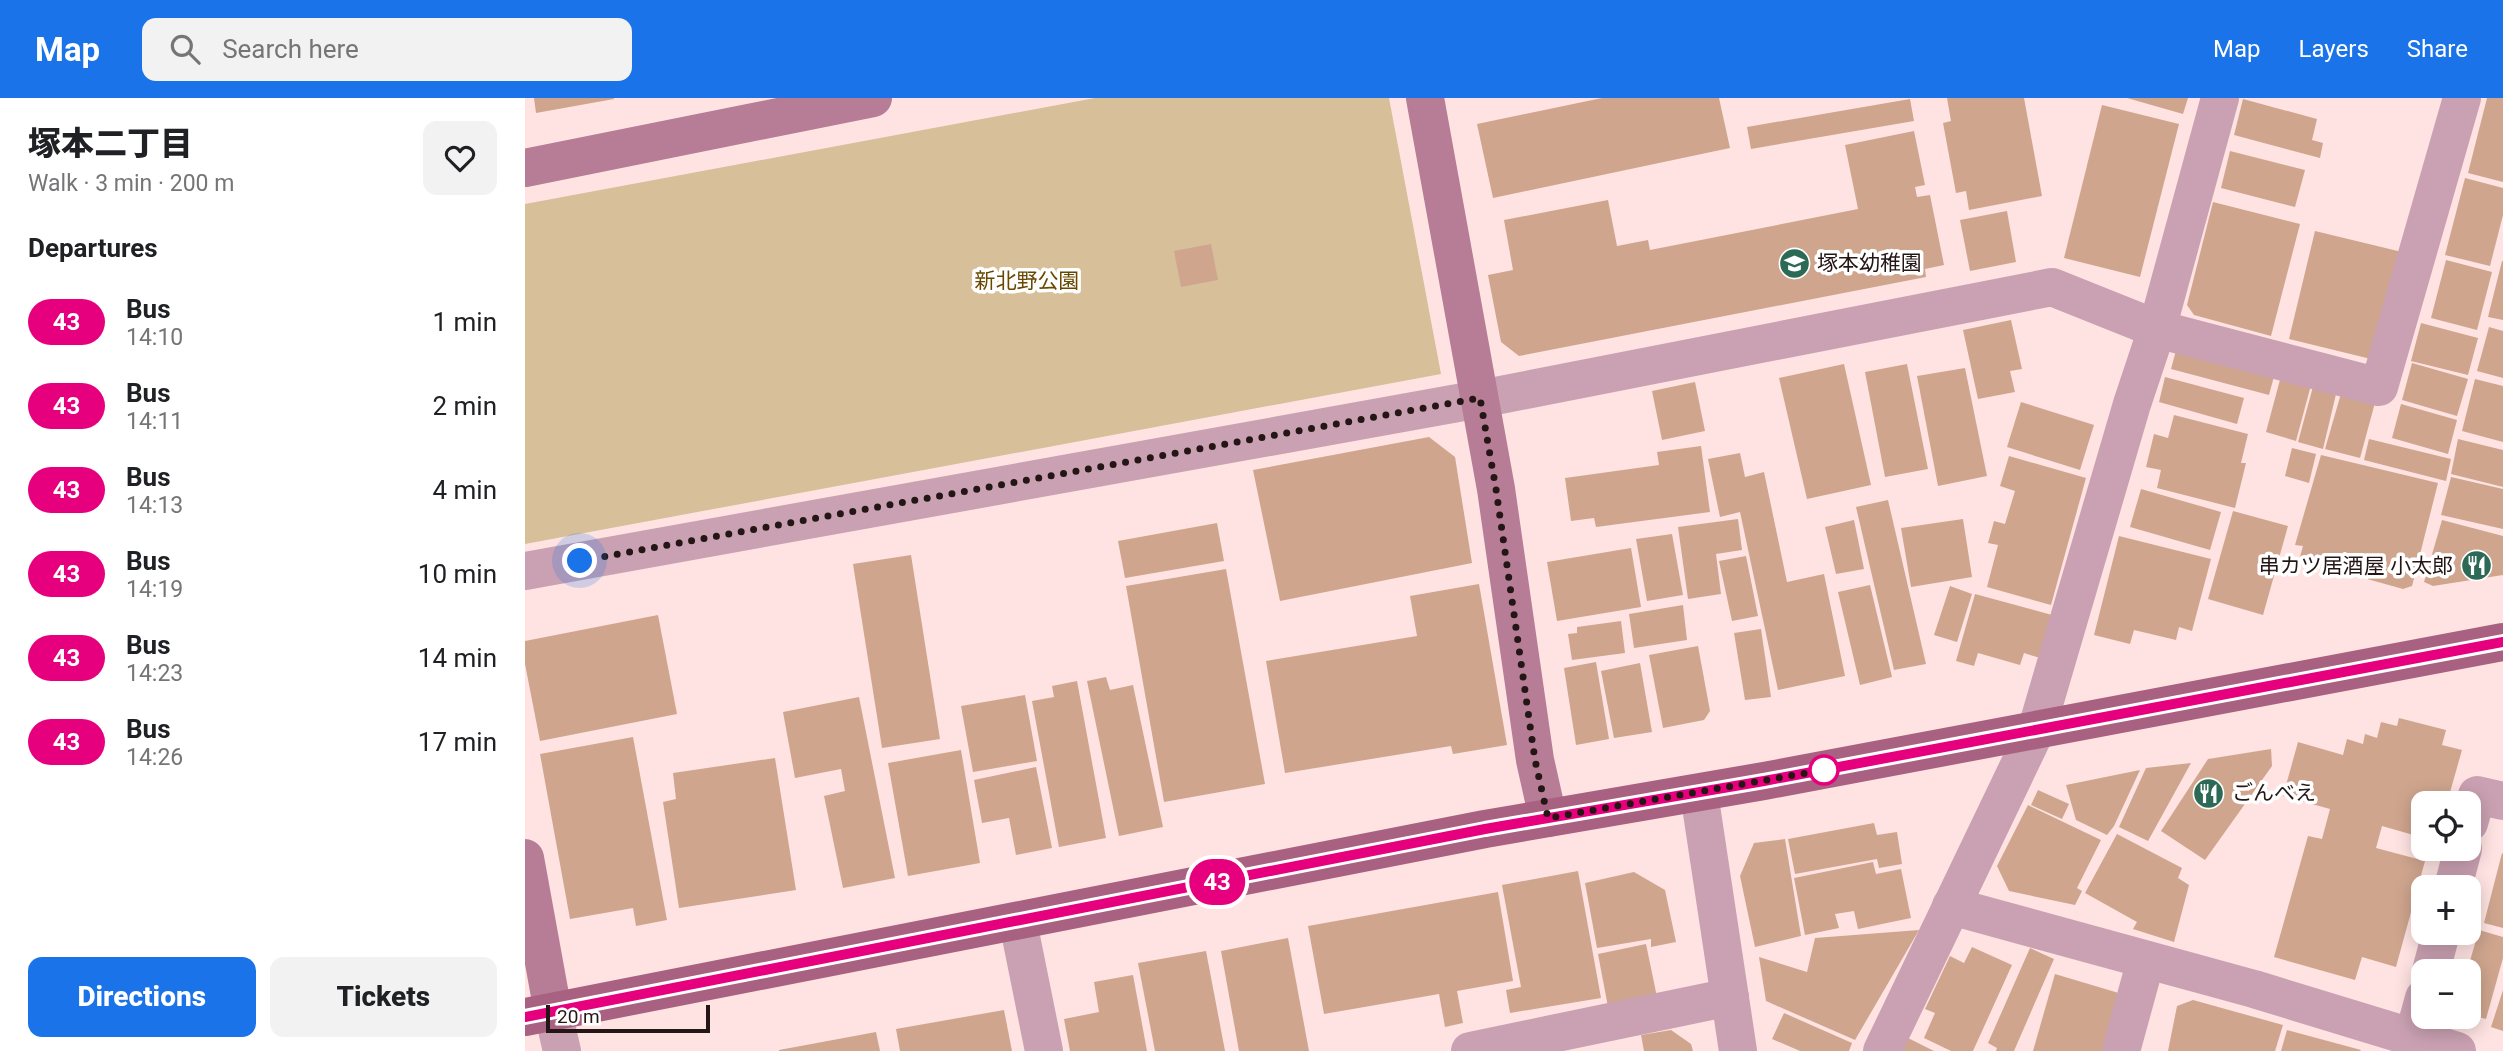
<!DOCTYPE html>
<html lang="en">
<head>
<meta charset="utf-8">
<style>
	:root { --surface:#fff; --page:#f2f2f2; --text:#202124; --muted:#757577; --accent:#1a73e8 }
	body { margin:0; font-family:Roboto,"Noto Sans JP",sans-serif; background:var(--page); color:var(--text); height:100vh; display:flex; flex-direction:column; font-size:26px; white-space:nowrap }
	* { box-sizing:border-box; margin:0 }
	p { font-size:23px; color:var(--muted) }
	.icon { flex:none; width:38px; height:38px; fill:none; stroke:currentColor; stroke-width:2; stroke-linecap:round; stroke-linejoin:round }
	.map { position:relative; flex:1; overflow:hidden }
	.sheet { display:flex; flex-direction:column; background:var(--surface); width:525px }
	.sheet>* { flex:none }
	.badge { padding:0 14px; border-radius:23px; font-size:24px; line-height:46px }
	.tools { position:absolute; left:1886px; top:693px; display:grid; gap:14px }
	.tools a { display:grid; place-items:center; width:70px; height:70px; border-radius:14px; background:var(--surface); box-shadow:0 4px 18px #0003; font-size:35px }
	.scale { position:absolute; left:21px; bottom:18px; width:164px; box-sizing:border-box; padding-left:7px; border:4px solid #251616; border-top:0; font-size:19px; line-height:24px; white-space:nowrap; color:#251616; -webkit-text-stroke:5px #fff; paint-order:stroke }
	.you { position:absolute; width:35px; height:35px; margin:-18px; border:5px solid #fff; border-radius:50%; background:#1a73e8; box-shadow:0 0 0 10px #1a73e833 }
	.map>.badge { position:absolute; translate:-50% -50%; box-shadow:0 0 0 4px #fff }
	h2 { padding:0 28px; font-size:26px; line-height:63px }
	.round { display:grid; place-items:center; flex:none; width:74px; height:74px; border-radius:14px; background:var(--page) }
	.head { display:flex; align-items:center; justify-content:space-between; height:119px; padding:0 28px }
	h1 { font-size:33px; font-weight:800; line-height:52px }
	.cta { display:flex; gap:14px; margin-top:auto; padding:14px 28px }
	.cta a { flex:1; height:80px; border-radius:14px; background:var(--accent); color:#fff; font-size:28px; font-weight:800; line-height:80px; text-align:center }
	.cta a+a { background:var(--page); color:var(--text) }
	ul { padding:0; list-style:none }
	li { display:flex; align-items:center; gap:21px; height:84px; padding:0 28px }
	li div { flex:1 }
	li b { display:block; font-size:26px }
	li em { font-style:normal }
	li .badge { min-width:77px; font-weight:700; text-align:center }
	header { display:flex; align-items:center; gap:42px; box-sizing:border-box; height:98px; padding:0 35px; background:var(--accent); color:#fff }
	header strong { font-size:33px }
	nav { display:flex; gap:38px; margin-inline-start:auto; font-size:24px }
	.search { width:490px; height:63px; background:var(--page); display:flex; align-items:center; gap:18px; box-sizing:border-box; padding:0 24px; border-radius:14px; color:var(--muted); font-size:26px }
	main { display:flex; flex:1; min-height:0 }
	.map>svg:first-child { display:block }
	.green { fill:#d7bf99 }
	.building { fill:#cfa58e }
	.lines { fill:none; stroke-linecap:round; stroke-linejoin:round }
	.street { stroke:#caa1b2; stroke-width:38 }
	.secondary { stroke:#b77c96; stroke-width:38 }
	.primary { stroke:#a96182; stroke-width:38 }
	.line-casing { stroke:#fff; stroke-width:16 }
	.line { stroke:#e6007e; stroke-width:10 }
	.walk { stroke:#251616; stroke-width:7; stroke-dasharray:0 12.6 }
	.stop-dot { fill:#fff; stroke:#e6007e; stroke-width:3.5 }
	.labels { text-anchor:middle; stroke-width:7; stroke-linejoin:round; paint-order:stroke }
	.poi-label { font-size:21px; fill:#251616; stroke:#fff; text-anchor:start }
	.park-label { font-size:21px; fill:#694900; stroke:#fff }
</style>
</head>
<body>
<header>
<strong>Map</strong>
<div class="search"><svg class="icon" aria-label="search" viewBox="0 0 24 24"><circle cx="10" cy="10" r="6"/><path d="M15 15l6 6"/></svg>Search here</div>
<nav><a>Map</a><a>Layers</a><a>Share</a></nav>
</header>
<main>
<section class="sheet">
<div class="head"><div><h1>塚本二丁目</h1><p>Walk · 3 min · 200 m</p></div><a class="round"><svg class="icon" aria-label="heart" viewBox="0 0 24 24"><path d="M12 20l-8-8c-3-5 5-10 8-4 3-6 11-1 8 4z"/></svg></a></div>
<h2>Departures</h2>
<ul>
<li><span class="badge" style="background:#e6007e;color:#fff">43</span><div><b>Bus</b><p>14:10</p></div><em>1 min</em></li>
<li><span class="badge" style="background:#e6007e;color:#fff">43</span><div><b>Bus</b><p>14:11</p></div><em>2 min</em></li>
<li><span class="badge" style="background:#e6007e;color:#fff">43</span><div><b>Bus</b><p>14:13</p></div><em>4 min</em></li>
<li><span class="badge" style="background:#e6007e;color:#fff">43</span><div><b>Bus</b><p>14:19</p></div><em>10 min</em></li>
<li><span class="badge" style="background:#e6007e;color:#fff">43</span><div><b>Bus</b><p>14:23</p></div><em>14 min</em></li>
<li><span class="badge" style="background:#e6007e;color:#fff">43</span><div><b>Bus</b><p>14:26</p></div><em>17 min</em></li>
</ul>
<div class="cta"><a>Directions</a><a>Tickets</a></div>
</section>
<div class="map">
<svg width="1978" height="953" viewBox="0 0 1978 953">
	<rect width="100%" height="100%" fill="#fee3e2"/>
	<path class="green" d="M 570,0 L 864,0 L 916,276 L 0,446 L 0,106 Z"/>
	<g class="building">
		<path d="M 9,0 L 89,0 L 89,1 L 11,15 Z"/>
		<path d="M 1077,0 L 1194,0 L 1205,50 L 968,100 L 952,26 Z"/>
		<path d="M 1422,0 L 1499,0 L 1517,98 L 1444,112 L 1441,93 L 1431,95 L 1418,25 L 1426,23 Z"/>
		<path d="M 1602,0 L 1663,0 L 1658,16 Z"/>
		<path d="M 1962,0 L 1978,0 L 1978,84 L 1943,75 Z"/>
		<path d="M 1385,1 L 1389,23 L 1226,51 L 1222,29 Z"/>
		<path d="M 1718,1 L 1792,21 L 1787,42 L 1798,45 L 1795,60 L 1709,37 Z"/>
		<path d="M 1577,7 L 1654,26 L 1615,179 L 1539,160 Z"/>
		<path d="M 1389,33 L 1400,87 L 1390,89 L 1392,99 L 1405,97 L 1419,167 L 1400,171 L 1401,179 L 994,258 L 976,244 L 963,177 L 988,172 L 979,122 L 1083,102 L 1092,148 L 1123,142 L 1125,152 L 1333,111 L 1320,47 Z"/>
		<path d="M 1705,53 L 1780,72 L 1770,109 L 1696,90 Z"/>
		<path d="M 1940,80 L 1978,90 L 1978,117 L 1965,168 L 1920,157 Z"/>
		<path d="M 1688,104 L 1775,126 L 1746,238 L 1669,217 L 1662,207 Z"/>
		<path d="M 1482,113 L 1491,164 L 1445,173 L 1435,122 Z"/>
		<path d="M 1790,133 L 1877,154 L 1850,262 L 1764,241 Z"/>
		<path d="M 686,146 L 693,182 L 656,189 L 649,153 Z"/>
		<path d="M 1921,162 L 1967,174 L 1952,232 L 1906,220 Z"/>
		<path d="M 1977,163 L 1978,163 L 1978,222 L 1963,219 Z"/>
		<path d="M 1486,222 L 1497,271 L 1485,273 L 1490,294 L 1453,301 L 1438,232 Z"/>
		<path d="M 1896,225 L 1953,240 L 1943,277 L 1886,263 Z"/>
		<path d="M 1964,229 L 1978,233 L 1978,280 L 1952,273 Z"/>
		<path d="M 1653,245 L 1751,271 L 1744,297 L 1646,271 Z"/>
		<path d="M 1887,265 L 1943,281 L 1932,318 L 1877,302 Z"/>
		<path d="M 1319,266 L 1346,387 L 1282,401 L 1254,280 Z"/>
		<path d="M 1382,266 L 1403,371 L 1360,379 L 1340,274 Z"/>
		<path d="M 1440,270 L 1462,378 L 1413,388 L 1392,278 Z"/>
		<path d="M 1756,278 L 1786,287 L 1771,343 L 1741,334 Z"/>
		<path d="M 1640,279 L 1719,300 L 1712,326 L 1634,304 Z"/>
		<path d="M 1950,281 L 1978,288 L 1978,344 L 1937,333 Z"/>
		<path d="M 1170,284 L 1180,333 L 1137,342 L 1127,293 Z"/>
		<path d="M 1789,285 L 1812,292 L 1798,351 L 1773,344 Z"/>
		<path d="M 1817,292 L 1851,301 L 1835,360 L 1800,351 Z"/>
		<path d="M 1496,304 L 1569,327 L 1555,372 L 1482,349 Z"/>
		<path d="M 1876,306 L 1932,322 L 1923,356 L 1867,340 Z"/>
		<path d="M 1649,317 L 1723,336 L 1716,365 L 1721,365 L 1710,410 L 1632,390 L 1636,372 L 1621,369 L 1629,336 L 1643,340 Z"/>
		<path d="M 904,339 L 930,359 L 947,465 L 755,503 L 728,372 Z"/>
		<path d="M 1844,341 L 1926,361 L 1921,383 L 1839,362 Z"/>
		<path d="M 1933,341 L 1978,352 L 1978,389 L 1926,376 Z"/>
		<path d="M 1176,348 L 1185,414 L 1071,429 L 1069,420 L 1046,423 L 1040,380 L 1134,367 L 1132,354 Z"/>
		<path d="M 1767,350 L 1791,356 L 1784,385 L 1760,378 Z"/>
		<path d="M 1215,355 L 1220,379 L 1239,374 L 1262,484 L 1299,476 L 1320,578 L 1253,592 L 1215,414 L 1195,419 L 1183,361 Z"/>
		<path d="M 1796,357 L 1913,385 L 1887,488 L 1878,491 L 1774,462 L 1778,448 L 1770,447 Z"/>
		<path d="M 1484,358 L 1561,380 L 1526,507 L 1462,489 L 1473,447 L 1463,445 L 1469,423 L 1480,426 L 1490,393 L 1475,388 Z"/>
		<path d="M 1926,379 L 1978,391 L 1978,431 L 1916,417 Z"/>
		<path d="M 1616,391 L 1696,414 L 1685,452 L 1605,429 Z"/>
		<path d="M 1363,402 L 1401,566 L 1369,572 L 1331,409 Z"/>
		<path d="M 1708,413 L 1763,428 L 1738,517 L 1683,501 Z"/>
		<path d="M 1213,421 L 1217,452 L 1191,456 L 1196,496 L 1163,501 L 1153,429 Z"/>
		<path d="M 1438,421 L 1447,479 L 1386,489 L 1376,430 Z"/>
		<path d="M 1329,422 L 1339,471 L 1311,476 L 1300,429 Z"/>
		<path d="M 1917,422 L 1978,438 L 1978,477 L 1908,488 L 1899,484 Z"/>
		<path d="M 692,425 L 699,463 L 600,480 L 593,443 Z"/>
		<path d="M 1147,436 L 1158,497 L 1122,503 L 1111,441 Z"/>
		<path d="M 1594,438 L 1686,461 L 1667,533 L 1654,529 L 1651,542 L 1609,532 L 1605,546 L 1569,537 Z"/>
		<path d="M 1106,450 L 1116,509 L 1032,523 L 1022,464 Z"/>
		<path d="M 386,457 L 415,641 L 357,650 L 328,466 Z"/>
		<path d="M 1221,458 L 1233,518 L 1207,523 L 1194,463 Z"/>
		<path d="M 701,471 L 740,686 L 639,704 L 601,488 Z"/>
		<path d="M 954,486 L 982,647 L 928,656 L 926,648 L 760,675 L 741,563 L 892,538 L 885,498 Z"/>
		<path d="M 1345,487 L 1367,579 L 1335,587 L 1313,494 Z"/>
		<path d="M 1425,488 L 1447,496 L 1432,544 L 1409,537 Z"/>
		<path d="M 1450,496 L 1527,517 L 1515,560 L 1499,555 L 1495,567 L 1453,555 L 1449,568 L 1431,563 Z"/>
		<path d="M 1158,507 L 1162,542 L 1109,550 L 1104,516 Z"/>
		<path d="M 133,517 L 152,616 L 15,643 L 0,566 L 0,543 Z"/>
		<path d="M 1096,523 L 1100,555 L 1047,562 L 1043,536 L 1052,535 L 1052,529 Z"/>
		<path d="M 1236,531 L 1246,599 L 1220,602 L 1209,535 Z"/>
		<path d="M 1173,548 L 1185,613 L 1179,622 L 1138,630 L 1124,557 Z"/>
		<path d="M 1071,564 L 1084,641 L 1051,647 L 1039,570 Z"/>
		<path d="M 1115,565 L 1127,634 L 1089,640 L 1076,573 Z"/>
		<path d="M 581,579 L 585,592 L 608,587 L 638,729 L 594,738 L 562,583 Z"/>
		<path d="M 552,583 L 581,740 L 534,749 L 507,603 L 529,599 L 527,588 Z"/>
		<path d="M 500,597 L 512,663 L 448,674 L 436,608 Z"/>
		<path d="M 334,599 L 370,780 L 318,790 L 299,698 L 320,693 L 316,671 L 270,680 L 258,614 Z"/>
		<path d="M 1874,620 L 1921,632 L 1917,647 L 1937,652 L 1922,705 L 1899,705 L 1899,740 L 1857,728 L 1851,750 L 1900,763 L 1871,869 L 1837,859 L 1830,882 L 1749,859 L 1783,738 L 1797,741 L 1805,711 L 1758,698 L 1773,644 L 1818,657 L 1822,641 L 1838,646 L 1840,636 L 1852,640 L 1856,624 L 1872,628 Z"/>
		<path d="M 108,639 L 142,822 L 111,828 L 108,810 L 45,821 L 15,656 Z"/>
		<path d="M 1746,651 L 1747,668 L 1680,762 L 1636,733 L 1683,661 Z"/>
		<path d="M 436,652 L 455,765 L 383,778 L 363,665 Z"/>
		<path d="M 250,660 L 271,792 L 154,810 L 138,704 L 151,701 L 148,675 Z"/>
		<path d="M 1666,665 L 1623,743 L 1594,729 L 1621,670 Z"/>
		<path d="M 511,669 L 527,750 L 491,757 L 484,720 L 457,725 L 449,682 Z"/>
		<path d="M 1615,672 L 1589,728 L 1582,737 L 1551,722 L 1541,687 Z"/>
		<path d="M 1513,692 L 1544,706 L 1537,721 L 1506,707 Z"/>
		<path d="M 1503,707 L 1576,742 L 1552,790 L 1557,793 L 1550,807 L 1484,793 L 1472,768 Z"/>
		<path d="M 1349,725 L 1352,737 L 1372,734 L 1377,766 L 1354,770 L 1352,761 L 1270,776 L 1263,741 Z"/>
		<path d="M 1592,736 L 1657,770 L 1653,780 L 1664,787 L 1649,844 L 1608,831 L 1612,824 L 1560,795 Z"/>
		<path d="M 1260,741 L 1276,838 L 1230,849 L 1215,778 L 1229,745 Z"/>
		<path d="M 1977,755 L 1978,756 L 1978,830 L 1959,825 Z"/>
		<path d="M 1348,764 L 1351,776 L 1376,771 L 1386,820 L 1333,831 L 1329,813 L 1310,816 L 1314,830 L 1280,837 L 1269,780 Z"/>
		<path d="M 1053,773 L 1076,900 L 985,915 L 981,892 L 996,889 L 977,787 Z"/>
		<path d="M 1109,774 L 1140,792 L 1151,844 L 1126,849 L 1126,841 L 1072,850 L 1060,785 Z"/>
		<path d="M 973,794 L 988,883 L 932,893 L 938,925 L 920,929 L 914,896 L 799,916 L 783,828 Z"/>
		<path d="M 1394,832 L 1330,942 L 1241,903 L 1234,859 L 1282,874 L 1290,840 Z"/>
		<path d="M 1954,832 L 1978,839 L 1978,860 L 1961,921 L 1944,917 L 1944,873 L 1942,873 Z"/>
		<path d="M 763,840 L 784,953 L 714,953 L 696,853 Z"/>
		<path d="M 1121,846 L 1132,899 L 1083,909 L 1073,856 Z"/>
		<path d="M 1447,849 L 1487,867 L 1448,953 L 1426,953 L 1399,940 L 1410,915 L 1400,911 L 1425,858 L 1439,865 Z"/>
		<path d="M 1505,850 L 1529,861 L 1489,953 L 1471,953 L 1472,950 L 1463,945 Z"/>
		<path d="M 681,853 L 700,953 L 630,953 L 613,865 Z"/>
		<path d="M 1530,876 L 1597,896 L 1580,953 L 1508,953 Z"/>
		<path d="M 608,877 L 622,953 L 545,953 L 539,921 L 574,914 L 569,884 Z"/>
		<path d="M 1978,892 L 1978,933 L 1966,929 Z"/>
		<path d="M 1668,902 L 1758,927 L 1750,953 L 1643,953 L 1652,908 Z"/>
		<path d="M 479,912 L 487,953 L 375,953 L 371,931 Z"/>
		<path d="M 1259,915 L 1327,945 L 1324,953 L 1275,953 L 1247,941 Z"/>
		<path d="M 1146,932 L 1166,946 L 1168,953 L 1119,953 L 1116,937 Z"/>
		<path d="M 1762,932 L 1836,952 L 1835,953 L 1756,953 Z"/>
		<path d="M 351,934 L 355,953 L 254,953 L 254,952 Z"/>
		<path d="M 1383,940 L 1409,953 L 1376,953 Z"/>
	</g>
	<g class="lines">
		<g class="street">
			<path d="M 0,473 L 955,301 L 1527,189 L 1632,231 L 1854,289 L 1937,0"/>
			<path d="M 1174,695 L 1213,953"/>
			<path d="M 1944,725 L 1952,697 L 1978,703"/>
			<path d="M 1928,789 L 1938,751"/>
			<path d="M 1426,808 L 1729,891 L 1932,953"/>
			<path d="M 493,824 L 519,953"/>
			<path d="M 1906,873 L 1916,835"/>
			<path d="M 28,914 L 37,953"/>
			<path d="M 1888,940 L 1899,900"/>
			<path d="M 945,953 L 1205,899"/>
			<path d="M 1357,953 L 1512,630 L 1607,306 L 1632,231 L 1695,0"/>
			<path d="M 1596,953 L 1621,862"/>
		</g>
		<g class="secondary">
			<path d="M 900,0 L 971,391 L 1010,662 L 1023,720"/>
			<path d="M 0,70 L 348,0"/>
			<path d="M 0,760 L 28,914"/>
		</g>
		<path class="primary" d="M 0,919 L 960,731 L 1239,683 L 1978,544"/>
	</g>
	<g class="lines">
		<defs>
			<path id="line" d="M 0,919 L 960,731 L 1239,683 L 1978,544"/>
		</defs>
		<use href="#line" class="line-casing"/>
		<use href="#line" class="line"/>
		<path class="walk" d="M 55,463 L 955,300 L 971,391 L 1010,662 L 1023,720 L 1299,672"/>
	</g>
	<defs>
		<symbol id="school-disc" viewBox="-11 -11 22 22"><circle r="9.5" fill="#2d6a56" stroke="#fff"/><path d="M0-5L7-2L0 1L-7-2ZM-4 1L0 2.5L4 1V4Q0 6-4 4Z" fill="#fff"/></symbol>
		<symbol id="restaurant-disc" viewBox="-11 -11 22 22"><circle r="9.5" fill="#2d6a56" stroke="#fff"/><path d="M-5-6h1v4h1v-4h1v4h1v-4h1v5L-1.5 .5V6h-2V.5L-5-1ZM5-6V6H3V1.5H1.5Q1.5-4 5-6Z" fill="#fff"/></symbol>
	</defs>
	<g fill-rule="evenodd">
		<use href="#school-disc" x="1252" y="148" width="35" height="35"/>
		<use href="#restaurant-disc" x="1934" y="450" width="35" height="35"/>
		<use href="#restaurant-disc" x="1666" y="678" width="35" height="35"/>
	</g>
	<circle class="stop-dot" cx="1299" cy="672" r="14"/>
	<g class="labels">
		<g class="poi-label">
			<text x="1292" y="172">塚本幼稚園</text>
			<text x="1928" y="475" text-anchor="end">串カツ居酒屋 小太郎</text>
			<text x="1707" y="702">ごんべえ</text>
		</g>
		<g class="park-label">
			<text x="502" y="190">新北野公園</text>
		</g>
	</g>
</svg>
<div class="tools">
<a><svg class="icon" aria-label="locate" viewBox="0 0 24 24"><circle cx="12" cy="12" r="6"/><path d="M12 2v4M12 18v4M2 12h4M18 12h4"/></svg></a>
<a>+</a>
<a>−</a>
</div>
<div class="scale">20 m</div>
<div class="you" style="left:55px;top:463px"></div>
<b class="badge" style="left:692px;top:784px;background:#e6007e;color:#fff">43</b>
</div>
</main>
</body>
</html>
